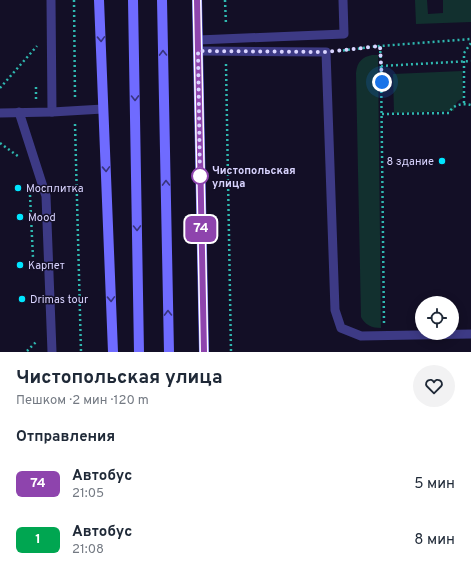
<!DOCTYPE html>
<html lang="ru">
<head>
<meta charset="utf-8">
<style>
	:root { --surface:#fff; --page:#f2f2f3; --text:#1f2937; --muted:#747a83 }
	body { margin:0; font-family:Overpass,sans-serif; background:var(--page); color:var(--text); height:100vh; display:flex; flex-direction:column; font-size:15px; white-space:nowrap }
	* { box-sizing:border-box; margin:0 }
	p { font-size:13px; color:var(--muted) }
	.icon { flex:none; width:22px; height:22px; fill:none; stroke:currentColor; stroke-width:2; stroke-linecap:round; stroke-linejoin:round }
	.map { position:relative; height:352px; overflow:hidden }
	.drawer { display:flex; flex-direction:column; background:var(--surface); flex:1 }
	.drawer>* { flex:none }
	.badge { padding:0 8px; border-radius:6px; font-size:14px; line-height:26px }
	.fabs { position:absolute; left:415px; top:296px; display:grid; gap:8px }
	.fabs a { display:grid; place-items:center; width:44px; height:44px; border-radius:50%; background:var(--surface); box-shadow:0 2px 10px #0003; font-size:20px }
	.you { position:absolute; width:20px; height:20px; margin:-10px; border:3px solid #fff; border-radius:50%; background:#1a73e8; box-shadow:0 0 0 6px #1a73e833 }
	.map>.badge { position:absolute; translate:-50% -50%; box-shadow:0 0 0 2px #fff }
	h2 { padding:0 16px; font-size:15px; line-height:36px }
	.round { display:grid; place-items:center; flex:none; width:42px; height:42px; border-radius:21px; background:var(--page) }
	.overview { display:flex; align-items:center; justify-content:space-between; height:68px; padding:0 16px }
	h1 { font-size:19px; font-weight:700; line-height:30px }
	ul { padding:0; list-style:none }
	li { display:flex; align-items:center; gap:12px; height:56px; padding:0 16px }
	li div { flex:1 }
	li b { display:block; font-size:15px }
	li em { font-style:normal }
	li .badge { min-width:44px; font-weight:700; text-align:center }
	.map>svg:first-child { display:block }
	.green { fill:#12302f }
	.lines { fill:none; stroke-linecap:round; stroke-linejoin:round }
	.path { stroke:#2fb8b0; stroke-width:2.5; stroke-dasharray:2 3; stroke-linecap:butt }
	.service { stroke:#3d3a85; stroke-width:9 }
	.secondary { stroke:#6f6bff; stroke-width:10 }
	.oneway { stroke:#38347d }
	.line-casing { stroke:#fff; stroke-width:9 }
	.line { stroke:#8e44ad; stroke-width:6 }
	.walk { stroke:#d9d4ff; stroke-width:4; stroke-dasharray:0 7.2 }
	.poi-dot { fill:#00e5ff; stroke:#130f26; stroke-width:1.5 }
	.stop-dot { fill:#fff; stroke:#8e44ad; stroke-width:2 }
	.labels { text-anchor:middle; stroke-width:3; stroke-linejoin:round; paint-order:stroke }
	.poi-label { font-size:11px; fill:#d9d4ff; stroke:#130f26; text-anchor:start }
	.stop-label { font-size:11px; font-weight:bold; fill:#d9d4ff; stroke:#130f26; text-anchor:start }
</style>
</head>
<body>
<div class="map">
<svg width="471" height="352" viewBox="0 0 471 352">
	<rect width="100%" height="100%" fill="#130f26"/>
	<g class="green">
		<path d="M 415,0 L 427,0 L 428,14 L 443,13 L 443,0 L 471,0 L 471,22 L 416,24 Z"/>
		<path d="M 372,55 L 378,55 L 381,328 C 372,328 365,325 361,317 L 356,73 C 357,62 362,57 372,55 Z"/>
		<path d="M 462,71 L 463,98 C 456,101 455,105 454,111 L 394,113 L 393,74 Z"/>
	</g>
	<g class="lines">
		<g class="path">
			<path d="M 74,0 L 75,97"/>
			<path d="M 225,0 L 226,25"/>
			<path d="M 380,46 L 381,66 L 384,323"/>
			<path d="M 338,51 L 380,46 L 471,39"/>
			<path d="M 226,64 L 231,352"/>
			<path d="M 381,66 L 471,61"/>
			<path d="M 0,88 L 37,46"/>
			<path d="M 36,99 L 36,86"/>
			<path d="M 464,103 L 464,53 L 471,43"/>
			<path d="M 382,114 L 449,113 C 453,104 463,103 471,105"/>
			<path d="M 75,124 L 81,352"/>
			<path d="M 0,143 L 19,157"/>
			<path d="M 30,195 L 33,258"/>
			<path d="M 27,351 L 36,342 L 36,341"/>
		</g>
		<g class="service">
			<path d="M 51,0 L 52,112"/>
			<path d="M 198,40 L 344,34 L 343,0"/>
			<path d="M 198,51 L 326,52 L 335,310 L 341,328 L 361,336 L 471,334"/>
			<path d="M 19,112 L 46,196 L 52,352"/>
			<path d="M 0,113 L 52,112 L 103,109"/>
		</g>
		<g class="secondary">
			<path d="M 99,0 L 113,352"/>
			<path d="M 133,0 L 139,352"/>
			<path d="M 162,0 L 169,352"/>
			<path d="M 197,0 L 204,352"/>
		</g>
	</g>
	<defs><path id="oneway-chevron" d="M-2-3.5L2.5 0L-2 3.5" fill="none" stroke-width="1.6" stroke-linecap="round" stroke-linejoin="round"/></defs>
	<g class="oneway">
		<use href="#oneway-chevron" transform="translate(101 39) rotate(88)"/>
		<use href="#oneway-chevron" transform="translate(163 53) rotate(-91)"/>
		<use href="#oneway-chevron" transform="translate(135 98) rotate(89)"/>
		<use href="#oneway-chevron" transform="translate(106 169) rotate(88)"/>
		<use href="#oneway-chevron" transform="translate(166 183) rotate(-91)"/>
		<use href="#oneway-chevron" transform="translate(137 228) rotate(89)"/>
		<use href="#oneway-chevron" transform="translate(111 299) rotate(88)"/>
		<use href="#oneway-chevron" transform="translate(168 313) rotate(-91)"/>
	</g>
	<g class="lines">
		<defs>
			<path id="line" d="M 197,0 L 204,352"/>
		</defs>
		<use href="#line" class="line-casing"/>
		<use href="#line" class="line"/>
		<path class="walk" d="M 200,176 L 198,51 L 326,52 L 380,46 L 382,82"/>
	</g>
	<g class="poi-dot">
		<circle cx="442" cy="161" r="4"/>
		<circle cx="18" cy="188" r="4"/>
		<circle cx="20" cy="217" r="4"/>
		<circle cx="20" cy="265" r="4"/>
		<circle cx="22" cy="299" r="4"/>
	</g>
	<circle class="stop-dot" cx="200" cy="176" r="8"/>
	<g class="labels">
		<g class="poi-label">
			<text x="434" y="165" text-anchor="end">8 здание</text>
			<text x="26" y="192">Мосплитка</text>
			<text x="28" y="221">Mood</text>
			<text x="28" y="269">Карпет</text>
			<text x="30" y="303">Drimas tour</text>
		</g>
		<g class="stop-label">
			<text x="212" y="174">Чистопольская<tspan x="212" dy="13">улица</tspan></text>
		</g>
	</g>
</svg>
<div class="fabs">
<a><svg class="icon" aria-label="locate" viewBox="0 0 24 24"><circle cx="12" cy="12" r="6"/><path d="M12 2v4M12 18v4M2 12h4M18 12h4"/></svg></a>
</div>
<div class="you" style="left:382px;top:82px"></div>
<b class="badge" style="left:201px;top:229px;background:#8e44ad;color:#fff">74</b>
</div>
<section class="drawer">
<div class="overview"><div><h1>Чистопольская улица</h1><p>Пешком · 2 мин · 120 m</p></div><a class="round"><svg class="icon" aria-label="heart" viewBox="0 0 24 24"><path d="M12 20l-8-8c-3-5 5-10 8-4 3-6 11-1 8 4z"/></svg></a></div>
<h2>Отправления</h2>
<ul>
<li><span class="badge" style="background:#8e44ad;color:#fff">74</span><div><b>Автобус</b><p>21:05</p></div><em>5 мин</em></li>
<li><span class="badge" style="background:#00a651;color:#fff">1</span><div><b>Автобус</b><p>21:08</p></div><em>8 мин</em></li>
</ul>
</section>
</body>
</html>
